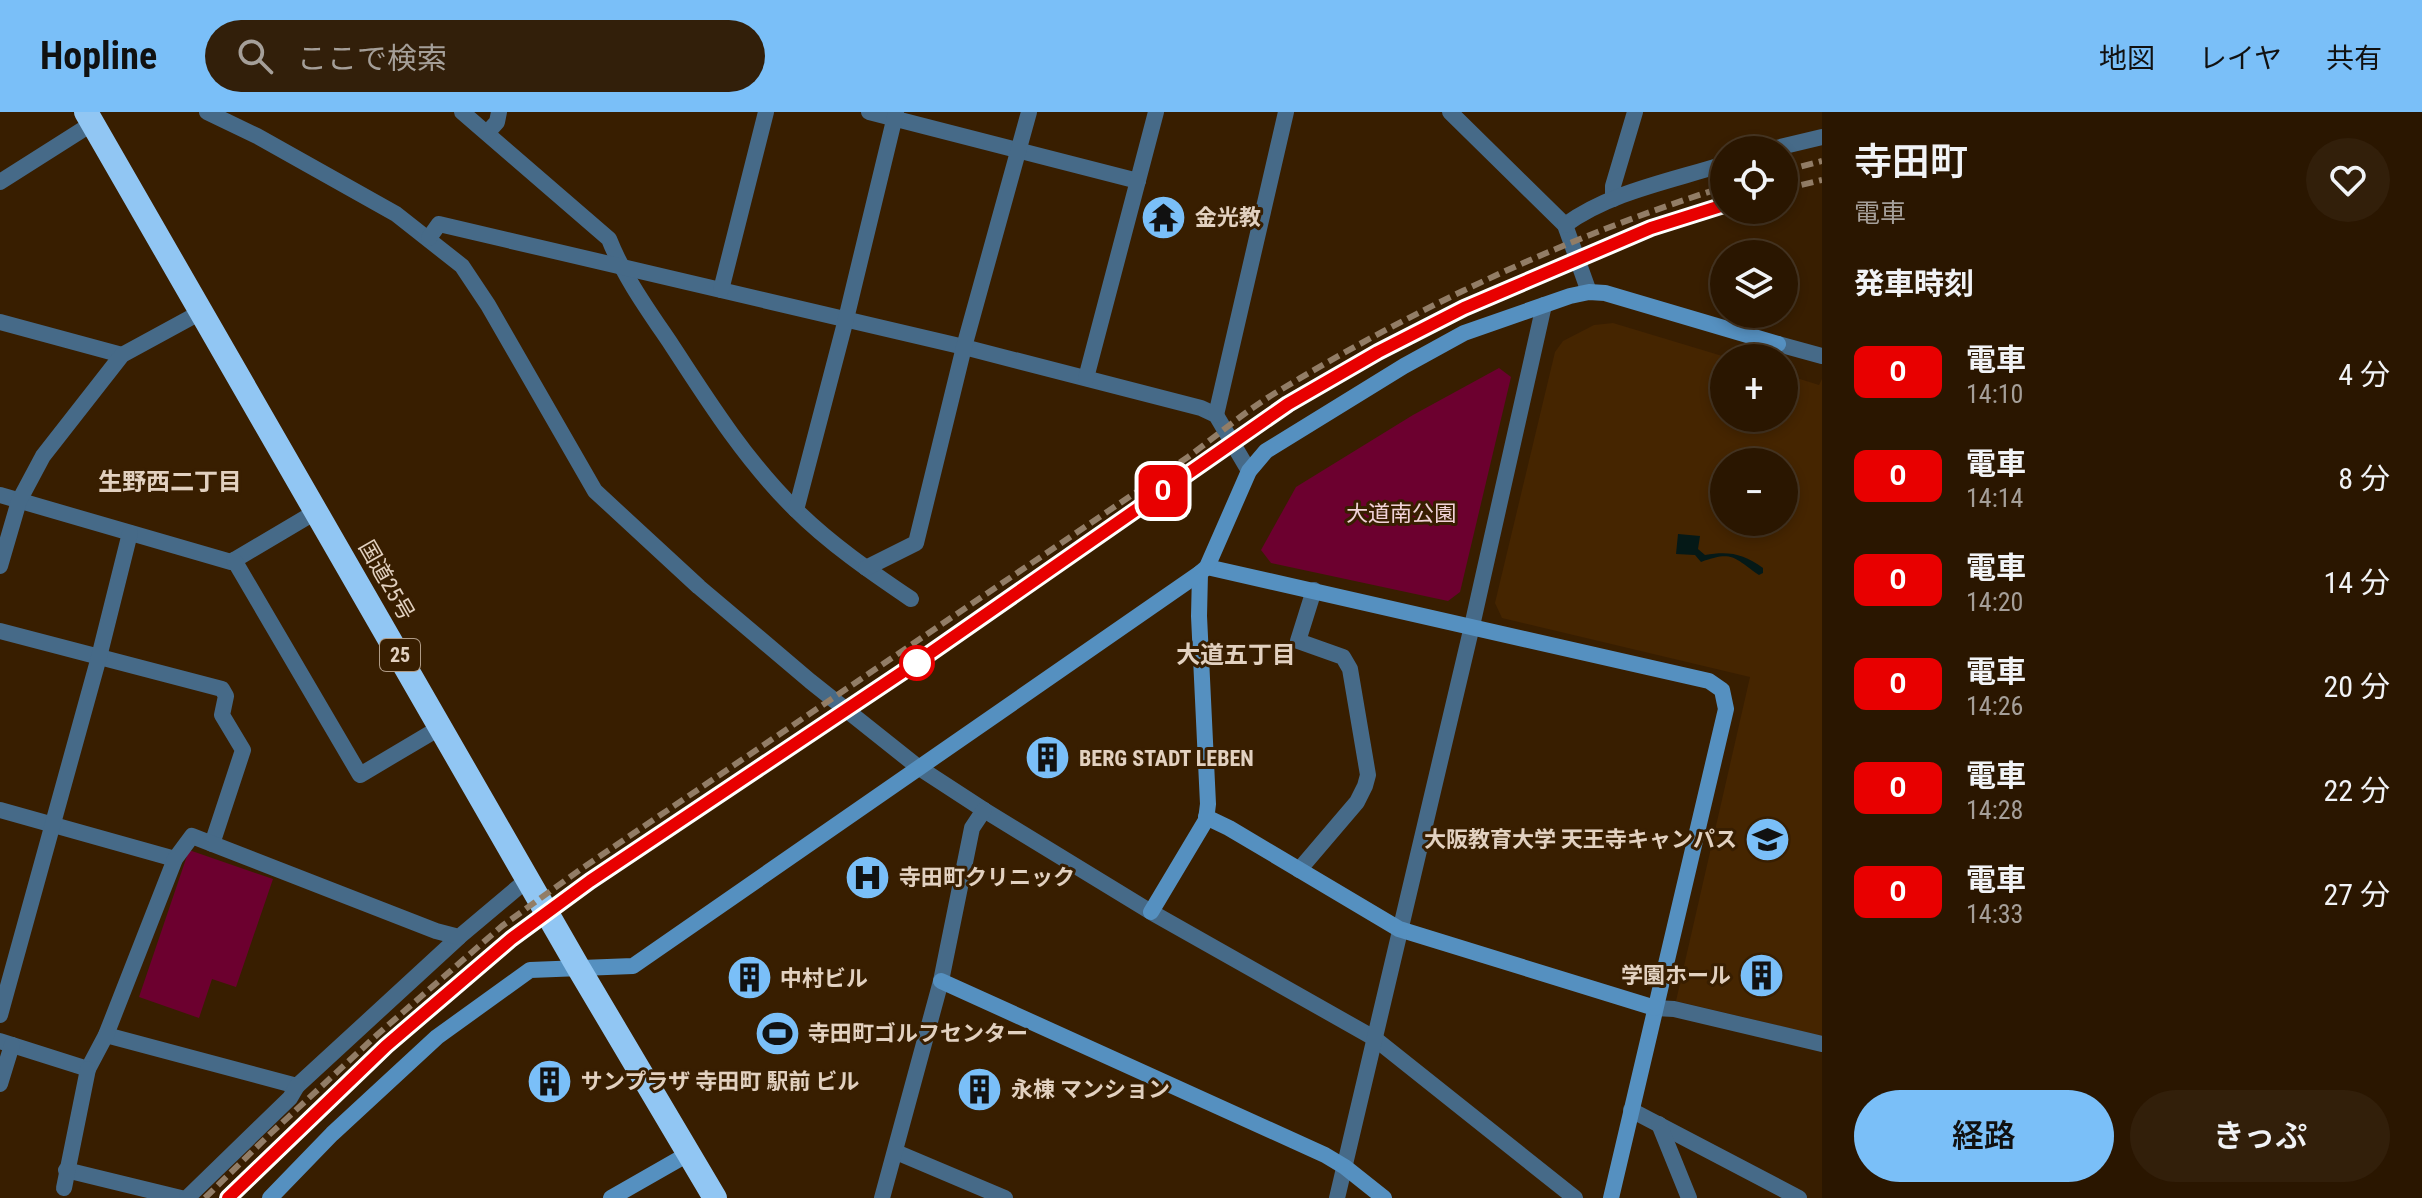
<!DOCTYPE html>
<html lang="ja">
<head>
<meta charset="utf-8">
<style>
	:root { --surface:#2a1600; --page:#321f0a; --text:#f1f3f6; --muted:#a59f99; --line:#463522; --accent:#7abff8 }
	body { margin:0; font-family:"Roboto Condensed","Noto Sans JP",sans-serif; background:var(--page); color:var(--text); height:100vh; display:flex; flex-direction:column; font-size:30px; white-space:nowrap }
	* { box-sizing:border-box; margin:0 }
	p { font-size:26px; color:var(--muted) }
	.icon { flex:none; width:44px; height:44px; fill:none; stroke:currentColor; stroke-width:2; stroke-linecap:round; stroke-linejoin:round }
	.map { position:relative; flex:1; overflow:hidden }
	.side { display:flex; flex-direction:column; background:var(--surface); width:600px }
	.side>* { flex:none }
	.badge { padding:0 16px; border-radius:12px; font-size:28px; line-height:52px }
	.controls { position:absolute; left:1710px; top:24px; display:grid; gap:16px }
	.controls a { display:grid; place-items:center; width:88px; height:88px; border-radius:50%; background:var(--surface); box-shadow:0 4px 12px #0003,0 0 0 2px var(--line); font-size:40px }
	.map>.badge { position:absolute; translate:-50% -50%; box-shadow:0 0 0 4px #fff }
	h2 { padding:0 32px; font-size:30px; line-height:72px }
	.round { display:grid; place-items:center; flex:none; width:84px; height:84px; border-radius:42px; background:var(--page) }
	.head { display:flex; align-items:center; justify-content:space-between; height:136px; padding:0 32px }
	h1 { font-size:38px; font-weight:600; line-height:60px }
	.button { display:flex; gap:16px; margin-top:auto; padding:16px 32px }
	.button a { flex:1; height:92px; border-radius:48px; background:var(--accent); color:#111; font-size:32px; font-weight:600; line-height:92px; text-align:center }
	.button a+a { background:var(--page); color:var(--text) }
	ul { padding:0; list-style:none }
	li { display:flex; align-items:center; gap:24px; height:104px; padding:0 32px }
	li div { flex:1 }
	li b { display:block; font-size:30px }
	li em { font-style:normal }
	li .badge { min-width:88px; font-weight:700; text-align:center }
	header { display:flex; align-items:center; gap:48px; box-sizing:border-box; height:112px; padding:0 40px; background:var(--accent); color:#111 }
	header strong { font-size:38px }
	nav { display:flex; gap:44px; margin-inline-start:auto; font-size:28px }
	.search { width:560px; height:72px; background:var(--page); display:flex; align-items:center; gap:20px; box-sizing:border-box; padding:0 28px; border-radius:44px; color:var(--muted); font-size:30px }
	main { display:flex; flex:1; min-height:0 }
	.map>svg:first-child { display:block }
	.built { fill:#452500; fill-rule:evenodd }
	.green { fill:#6c002f }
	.water { fill:#051917 }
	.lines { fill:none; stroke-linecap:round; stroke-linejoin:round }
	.street { stroke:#466a88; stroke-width:16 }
	.secondary { stroke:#5590c0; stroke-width:16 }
	.highway { stroke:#91c6f3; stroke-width:24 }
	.rail { stroke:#927d66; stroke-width:6; stroke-dasharray:12 6; stroke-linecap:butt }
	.line-casing { stroke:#fff; stroke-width:18 }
	.line { stroke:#e80000; stroke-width:12 }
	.stop-dot { fill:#fff; stroke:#e80000; stroke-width:4 }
	.labels { text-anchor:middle; stroke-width:6; stroke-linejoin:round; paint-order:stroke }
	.shield { fill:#381e00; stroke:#af9b86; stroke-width:2 }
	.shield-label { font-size:20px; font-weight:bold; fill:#e2d1c0 }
	.poi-label { font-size:22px; font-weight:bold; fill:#e2d1c0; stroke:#381e00; text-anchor:start }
	.park-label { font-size:22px; fill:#f1d3d8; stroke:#381e00 }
	.street-label { font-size:22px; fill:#e2d1c0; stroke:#381e00 }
	.neighbourhood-label { font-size:24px; font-weight:bold; fill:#e2d1c0; stroke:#381e00 }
</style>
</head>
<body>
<header>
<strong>Hopline</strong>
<div class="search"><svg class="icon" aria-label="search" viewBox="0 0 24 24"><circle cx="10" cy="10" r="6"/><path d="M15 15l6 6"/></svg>ここで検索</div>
<nav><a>地図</a><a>レイヤ</a><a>共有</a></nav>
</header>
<main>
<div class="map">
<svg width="1822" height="1086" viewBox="0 0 1822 1086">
	<rect width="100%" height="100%" fill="#381e00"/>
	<path class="built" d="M 1613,211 L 1729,246 L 1724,246 L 1724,306 L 1784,306 L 1784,262 L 1819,273 L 1822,267 L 1822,924 L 1676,889 L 1750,565 L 1502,506 L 1495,491 L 1555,240 L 1563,229 L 1594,213 ZM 1724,350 L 1784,350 L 1784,410 L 1724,410 Z"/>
	<g class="green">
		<path d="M 1499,256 L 1511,265 L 1460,480 L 1448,489 L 1271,451 L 1261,438 L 1296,375 L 1413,303 Z"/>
		<path d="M 189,738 L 273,767 L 236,875 L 212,867 L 199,906 L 139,885 Z"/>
	</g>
	<path class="water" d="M 1678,422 L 1700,424 L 1698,437 L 1705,443 C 1730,439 1743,442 1763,456 L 1763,461 L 1759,463 C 1734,446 1733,438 1701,450 L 1695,443 L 1676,442 Z"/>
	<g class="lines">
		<g class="street">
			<path d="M 207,0 L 257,24 L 396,102 L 462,154 L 488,193 L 595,379 L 699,475 L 810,569 L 918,655 L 984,698 L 1151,800 L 1374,926 L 1575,1086"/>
			<path d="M 462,0 L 609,127 C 624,165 648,198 671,232 C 708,289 746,349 795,397 C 829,431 871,460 911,487"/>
			<path d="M 869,0 L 1138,69"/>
			<path d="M 1450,0 L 1565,113 L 1589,180"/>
			<path d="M 487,21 L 497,10 L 499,0"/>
			<path d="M 1768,38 L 1822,25"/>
			<path d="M 0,70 L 93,11"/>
			<path d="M 1613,87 L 1613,74 L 1635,0"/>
			<path d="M 1565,113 C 1610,80 1671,69 1724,52"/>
			<path d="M 429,126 L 439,112 L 964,235 L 1201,296 L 1216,303 L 1249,359"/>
			<path d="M 721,178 L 766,0"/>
			<path d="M 0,210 L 122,243"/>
			<path d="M 1778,232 L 1822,244"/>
			<path d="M 1086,266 L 1156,0"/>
			<path d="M 1216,303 L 1286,0"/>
			<path d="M 0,383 L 231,450 L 317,399"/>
			<path d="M 796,398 L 846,207 L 896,0"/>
			<path d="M 234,448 L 360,663 L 441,615"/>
			<path d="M 0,454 L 19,389 L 43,344 L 122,243 L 201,200"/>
			<path d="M 866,456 L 916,431 L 964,235 L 1029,0"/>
			<path d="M 0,519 L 222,577 L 226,584 L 222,603 L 243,638 L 212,732"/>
			<path d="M 0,698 L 175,747"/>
			<path d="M 1299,758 L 1357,690 L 1365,674 L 1368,663 L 1350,557 L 1343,545 L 1298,529 L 1314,478"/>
			<path d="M 1655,896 L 1674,897 L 1822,932"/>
			<path d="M 0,903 L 99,545 L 130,421"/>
			<path d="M 106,923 L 297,974 L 459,825"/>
			<path d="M 0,929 L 88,957 L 106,923 L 175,747 L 192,724 L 436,819 L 459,825 L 528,767"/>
			<path d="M 0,972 L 12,933"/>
			<path d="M 1631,998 L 1799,1086"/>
			<path d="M 1659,1012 L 1689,1086"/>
			<path d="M 896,1040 L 1005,1086"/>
			<path d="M 66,1058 L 181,1086"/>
			<path d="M 64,1076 L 88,957"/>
			<path d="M 187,1086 L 290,986 L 297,974"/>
			<path d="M 882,1086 L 941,869 L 972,716 L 984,698"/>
			<path d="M 1337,1086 L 1472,514 L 1544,193"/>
		</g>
		<g class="secondary">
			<path d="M 1207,455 L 1709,569 L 1722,578 L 1726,597 L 1611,1086"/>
			<path d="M 1206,705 L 1229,716 L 1399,817 L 1655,896"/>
			<path d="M 1151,800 L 1206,708 L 1208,692 L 1199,504 L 1200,461"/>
			<path d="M 941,869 L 1325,1043 L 1345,1055 L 1384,1086"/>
			<path d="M 270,1086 L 332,1022 L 437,925 L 530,858 L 633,854 L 1200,461 L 1207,455 L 1249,359 L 1266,339 L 1404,254 L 1464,221 L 1570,184 L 1589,180 L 1605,181 L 1778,232"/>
			<path d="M 611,1086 L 688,1042"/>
		</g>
		<path class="highway" d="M 86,0 L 578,855 L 715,1086"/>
		<g class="rail">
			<path d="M 1784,59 L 1822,49"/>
			<path d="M 1784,77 L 1822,68"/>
			<path d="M 205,1086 L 269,1023 L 378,922 L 502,814 L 581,757 L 1188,345 C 1219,322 1249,296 1282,277 C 1421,193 1569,124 1724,75"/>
			<path d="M 228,1086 L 386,934 L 511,827 L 590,769 L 916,551 L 1288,292 L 1378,240 L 1464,196 L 1651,116 L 1724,93"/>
		</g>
	</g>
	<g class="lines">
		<defs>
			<path id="line" d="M 228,1086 L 386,934 L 511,827 L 590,769 L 916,551 L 1288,292 L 1378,240 L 1464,196 L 1651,116 L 1724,93"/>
		</defs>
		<use href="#line" class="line-casing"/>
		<use href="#line" class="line"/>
	</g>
	<defs>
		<symbol id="temple-disc" viewBox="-11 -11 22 22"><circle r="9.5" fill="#7abff8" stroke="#381e00"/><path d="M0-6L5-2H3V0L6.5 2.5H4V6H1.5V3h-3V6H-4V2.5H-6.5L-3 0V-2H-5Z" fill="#111"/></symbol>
		<symbol id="building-disc" viewBox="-11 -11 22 22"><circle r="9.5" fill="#7abff8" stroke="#381e00"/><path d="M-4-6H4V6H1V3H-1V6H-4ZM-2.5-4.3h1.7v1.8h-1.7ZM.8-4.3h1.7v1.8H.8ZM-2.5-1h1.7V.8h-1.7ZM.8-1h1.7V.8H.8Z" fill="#111"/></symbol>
		<symbol id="university-disc" viewBox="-11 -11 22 22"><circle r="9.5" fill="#7abff8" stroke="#381e00"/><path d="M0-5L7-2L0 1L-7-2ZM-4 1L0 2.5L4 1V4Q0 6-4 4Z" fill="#111"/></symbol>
		<symbol id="hospital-disc" viewBox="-11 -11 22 22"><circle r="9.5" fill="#7abff8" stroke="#381e00"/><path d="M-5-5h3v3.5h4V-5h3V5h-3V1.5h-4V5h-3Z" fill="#111"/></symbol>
		<symbol id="stadium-disc" viewBox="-11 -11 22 22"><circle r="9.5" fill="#7abff8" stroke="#381e00"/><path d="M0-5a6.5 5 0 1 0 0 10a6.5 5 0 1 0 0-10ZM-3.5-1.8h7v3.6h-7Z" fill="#111"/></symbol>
	</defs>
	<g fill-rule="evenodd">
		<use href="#temple-disc" x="1138" y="80" width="51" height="51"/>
		<use href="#building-disc" x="1022" y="620" width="51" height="51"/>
		<use href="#university-disc" x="1742" y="702" width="51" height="51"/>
		<use href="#hospital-disc" x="842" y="740" width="51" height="51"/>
		<use href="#building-disc" x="1736" y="838" width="51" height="51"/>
		<use href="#building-disc" x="724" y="840" width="51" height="51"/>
		<use href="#stadium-disc" x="752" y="896" width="51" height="51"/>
		<use href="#building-disc" x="524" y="944" width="51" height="51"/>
		<use href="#building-disc" x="954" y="952" width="51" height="51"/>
	</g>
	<circle class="stop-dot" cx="917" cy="551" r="16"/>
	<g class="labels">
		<rect class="shield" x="380" y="527" width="40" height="32" rx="6"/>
		<g class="shield-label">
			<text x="400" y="550">25</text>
		</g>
		<g class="poi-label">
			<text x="1195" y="113">金光教</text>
			<text x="1079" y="654">BERG STADT LEBEN</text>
			<text x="1737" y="735" text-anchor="end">大阪教育大学 天王寺キャンパス</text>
			<text x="899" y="773">寺田町クリニック</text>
			<text x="1731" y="871" text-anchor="end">学園ホール</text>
			<text x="780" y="874">中村ビル</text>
			<text x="808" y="929">寺田町ゴルフセンター</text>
			<text x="581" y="977">サンプラザ 寺田町 駅前 ビル</text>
			<text x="1011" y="985">永棟 マンション</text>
		</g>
		<g class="park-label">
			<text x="1401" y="409">大道南公園</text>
		</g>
		<g class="street-label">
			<text transform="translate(387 468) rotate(60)" y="8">国道25号</text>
		</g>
		<g class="neighbourhood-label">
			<text x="170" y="378">生野西二丁目</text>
			<text x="1236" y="551">大道五丁目</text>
		</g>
	</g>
</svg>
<div class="controls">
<a><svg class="icon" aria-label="locate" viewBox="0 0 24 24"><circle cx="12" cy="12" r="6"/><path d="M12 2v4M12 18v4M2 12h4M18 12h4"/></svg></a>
<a><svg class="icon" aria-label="layers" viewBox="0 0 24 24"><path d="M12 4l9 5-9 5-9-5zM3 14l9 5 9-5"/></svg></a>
<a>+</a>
<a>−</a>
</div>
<b class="badge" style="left:1163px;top:379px;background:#e80000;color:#fff">O</b>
</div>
<section class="side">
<div class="head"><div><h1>寺田町</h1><p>電車</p></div><a class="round"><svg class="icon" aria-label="heart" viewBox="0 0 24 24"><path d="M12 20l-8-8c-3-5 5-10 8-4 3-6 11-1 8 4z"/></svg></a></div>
<h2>発車時刻</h2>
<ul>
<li><span class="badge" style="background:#e80000;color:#fff">O</span><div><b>電車</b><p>14:10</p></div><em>4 分</em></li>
<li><span class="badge" style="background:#e80000;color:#fff">O</span><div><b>電車</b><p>14:14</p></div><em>8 分</em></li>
<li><span class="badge" style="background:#e80000;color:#fff">O</span><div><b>電車</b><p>14:20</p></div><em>14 分</em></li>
<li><span class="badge" style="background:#e80000;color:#fff">O</span><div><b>電車</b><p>14:26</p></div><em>20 分</em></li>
<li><span class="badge" style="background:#e80000;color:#fff">O</span><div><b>電車</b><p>14:28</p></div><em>22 分</em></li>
<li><span class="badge" style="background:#e80000;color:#fff">O</span><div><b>電車</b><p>14:33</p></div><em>27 分</em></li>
</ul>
<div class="button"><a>経路</a><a>きっぷ</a></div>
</section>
</main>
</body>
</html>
